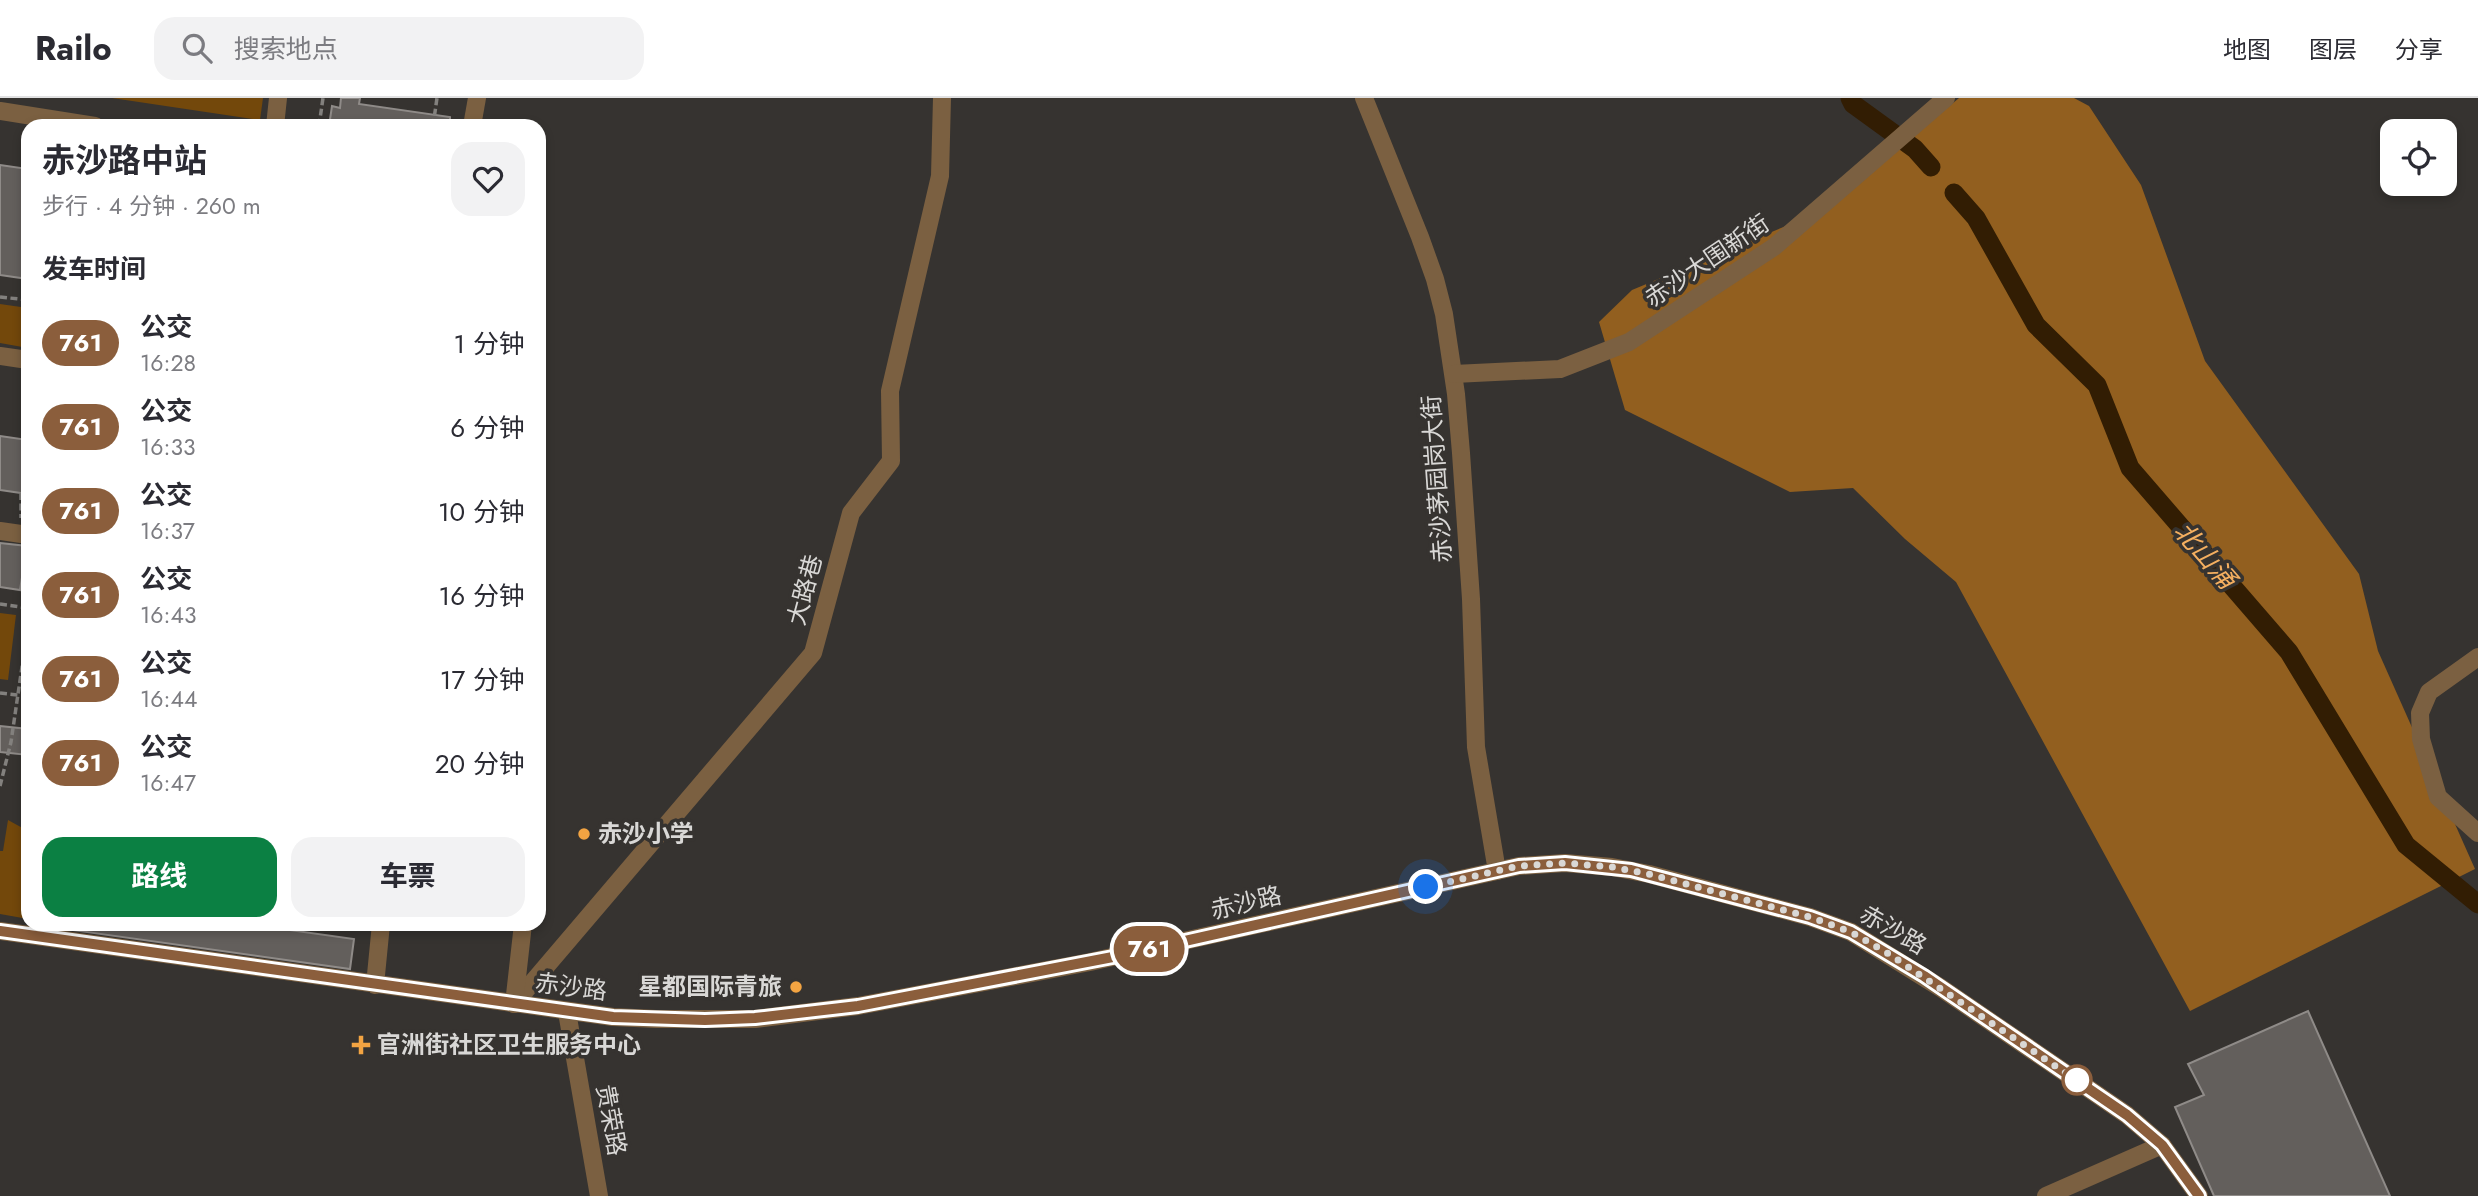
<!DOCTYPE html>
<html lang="zh">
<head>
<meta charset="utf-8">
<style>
	:root { --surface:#fff; --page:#f2f2f3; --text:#2b2b33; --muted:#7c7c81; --line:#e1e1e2; --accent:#0b8043 }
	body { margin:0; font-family:Jost,"Noto Sans SC",sans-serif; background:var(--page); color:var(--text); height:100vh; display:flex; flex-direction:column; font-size:26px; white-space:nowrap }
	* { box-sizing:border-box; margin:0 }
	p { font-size:23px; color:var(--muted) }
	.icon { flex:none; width:38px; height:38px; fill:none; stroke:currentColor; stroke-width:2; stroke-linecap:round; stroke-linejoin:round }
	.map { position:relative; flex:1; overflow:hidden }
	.panel { position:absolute; left:21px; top:21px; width:525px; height:812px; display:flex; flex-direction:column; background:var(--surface); border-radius:21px; box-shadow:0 4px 10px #0003 }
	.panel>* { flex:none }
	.badge { padding:0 14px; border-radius:23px; font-size:24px; line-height:46px }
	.buttons { position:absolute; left:2380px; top:21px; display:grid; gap:14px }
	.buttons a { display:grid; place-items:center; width:77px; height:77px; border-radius:14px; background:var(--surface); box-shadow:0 4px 10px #0003; font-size:35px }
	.you { position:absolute; width:35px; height:35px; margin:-18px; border:5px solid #fff; border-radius:50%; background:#1a73e8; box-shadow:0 0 0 10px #1a73e833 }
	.map>.badge { position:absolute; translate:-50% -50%; box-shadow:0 0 0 4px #fff }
	h2 { padding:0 21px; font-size:26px; line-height:63px }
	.round { display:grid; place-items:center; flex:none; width:74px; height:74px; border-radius:21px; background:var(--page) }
	.overview { display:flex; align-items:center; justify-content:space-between; height:119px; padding:0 21px }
	h1 { font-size:33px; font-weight:700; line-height:52px }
	.button { display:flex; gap:14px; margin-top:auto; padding:14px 21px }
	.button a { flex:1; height:80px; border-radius:21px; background:var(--accent); color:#fff; font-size:28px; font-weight:700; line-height:80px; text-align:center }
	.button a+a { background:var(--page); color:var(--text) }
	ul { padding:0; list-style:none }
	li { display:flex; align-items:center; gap:21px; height:84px; padding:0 21px }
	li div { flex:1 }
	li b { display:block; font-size:26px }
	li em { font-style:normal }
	li .badge { min-width:77px; font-weight:700; text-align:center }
	header { display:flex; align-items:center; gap:42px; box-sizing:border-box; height:98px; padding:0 35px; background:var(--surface); border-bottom:2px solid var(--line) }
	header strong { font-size:33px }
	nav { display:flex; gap:38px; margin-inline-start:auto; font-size:24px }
	.search { width:490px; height:63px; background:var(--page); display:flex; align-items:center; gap:18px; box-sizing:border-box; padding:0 24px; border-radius:21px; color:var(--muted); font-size:26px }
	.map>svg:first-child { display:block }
	.green { fill:#73480b }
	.forest { fill:#925f1f }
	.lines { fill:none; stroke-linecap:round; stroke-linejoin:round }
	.canal { stroke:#321d03; stroke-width:19 }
	.building { fill:#635f5c; stroke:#8f8b88; stroke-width:2 }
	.path { stroke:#83817e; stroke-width:3.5; stroke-dasharray:7 3.5; stroke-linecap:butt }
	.minor { stroke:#7b6041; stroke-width:18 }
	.line-casing { stroke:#fff; stroke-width:16 }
	.line { stroke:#8b5e3c; stroke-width:10 }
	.walk { stroke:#d9d8d6; stroke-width:7; stroke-dasharray:0 12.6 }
	.poi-dot { fill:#f3a442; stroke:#363330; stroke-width:2.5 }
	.stop-dot { fill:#fff; stroke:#8b5e3c; stroke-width:3.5 }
	.labels { text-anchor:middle; stroke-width:7; stroke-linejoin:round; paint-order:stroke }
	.street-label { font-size:24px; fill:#d9d8d6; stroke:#363330 }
	.poi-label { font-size:24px; font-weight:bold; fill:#d9d8d6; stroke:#363330; text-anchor:start }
	.water-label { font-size:26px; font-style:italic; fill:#f4af60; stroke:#363330 }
</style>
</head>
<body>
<header>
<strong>Railo</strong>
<div class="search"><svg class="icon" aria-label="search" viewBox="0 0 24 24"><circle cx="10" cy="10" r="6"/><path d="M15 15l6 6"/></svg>搜索地点</div>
<nav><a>地图</a><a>图层</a><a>分享</a></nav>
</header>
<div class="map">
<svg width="2478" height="1098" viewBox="0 0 2478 1098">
	<rect width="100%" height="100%" fill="#363330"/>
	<g class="green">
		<path d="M 112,0 L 263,0 L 260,22 Z"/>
		<path d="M 0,206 L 28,210 L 28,250 L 0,245 Z"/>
		<path d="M 0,515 L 16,517 L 8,582 L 0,581 Z"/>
		<path d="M 8,722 L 28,733 L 28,821 L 0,816 L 0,753 L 3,753 Z"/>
	</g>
	<path class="forest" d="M 1959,0 L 2074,0 L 2089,8 L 2141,87 L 2205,263 L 2359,476 L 2378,553 L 2475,771 L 2190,913 L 1956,484 L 1905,441 L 1853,390 L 1790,394 L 1625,312 L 1599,224 L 1632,192 L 1829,110 Z"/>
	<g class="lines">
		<g class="canal">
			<path d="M 1850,0 L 1853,6 L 1915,51 L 1931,69"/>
			<path d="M 1954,95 L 1976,120 L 2036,227 L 2097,287 L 2130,370 L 2289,554 L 2406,747 L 2478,806"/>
		</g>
	</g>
	<g class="building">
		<path d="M 341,0 L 360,0 L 359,6 L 450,19 L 450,28 L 329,28 L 332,8 L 340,10 Z"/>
		<path d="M 0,67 L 28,71 L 28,181 L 0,177 Z"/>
		<path d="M 0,338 L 28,342 L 28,396 L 0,392 Z"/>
		<path d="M 0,445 L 27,448 L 20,492 L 0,489 Z"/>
		<path d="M 0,628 L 28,631 L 28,657 L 0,654 Z"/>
		<path d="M 72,826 L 246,826 L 354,841 L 350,871 L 72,832 Z"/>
		<path d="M 2308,913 L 2390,1098 L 2214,1098 L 2175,1009 L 2204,997 L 2188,966 Z"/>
	</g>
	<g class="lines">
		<g class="path">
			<path d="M 319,28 L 323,0"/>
			<path d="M 433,28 L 437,0"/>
			<path d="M 0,199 L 28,202"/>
			<path d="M 25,342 L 28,326"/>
			<path d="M 21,395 L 21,420"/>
			<path d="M 0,506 L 28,510"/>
			<path d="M 0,595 L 18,597"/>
			<path d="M 0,688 L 11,644 L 28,528"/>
		</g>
		<g class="minor">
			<path d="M 1364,0 L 1420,139 L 1435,181 L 1444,216 L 1456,296 L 1461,355 L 1471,501 L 1476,649 L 1497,773"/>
			<path d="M 0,13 L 95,28"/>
			<path d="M 275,28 L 278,0"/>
			<path d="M 472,28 L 477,0"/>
			<path d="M 0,258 L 28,262"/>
			<path d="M 1454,276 L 1560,271 L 1629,244 L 1774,149 L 1946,0"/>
			<path d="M 0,433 L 28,437"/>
			<path d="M 2478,559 L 2429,594 L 2420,615 L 2421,641 L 2438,699 L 2478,735"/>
			<path d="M 0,833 L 613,919 L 656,921 L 755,921 L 858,908 L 1090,864 L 1519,768 L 1565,765 L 1612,769 L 1649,776 L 1810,819 L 1851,834 L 1941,890 L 2127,1017 L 2162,1047 L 2199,1098"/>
			<path d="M 375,887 L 381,826"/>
			<path d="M 514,906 L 813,555 L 851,415 L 891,363 L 890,293 L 940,78 L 942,0"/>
			<path d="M 514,906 L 523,826"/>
			<path d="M 567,914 L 599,1098"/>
			<path d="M 2046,1098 L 2162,1047"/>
		</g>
	</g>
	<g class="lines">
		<defs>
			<path id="line" d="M 0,833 L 613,919 L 705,922 L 755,920 L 858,908 L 1118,858 L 1519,768 L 1565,765 L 1631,772 L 1810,819 L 1851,834 L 1924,878 L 2127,1017 L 2162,1047 L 2199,1098"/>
		</defs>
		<use href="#line" class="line-casing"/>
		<use href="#line" class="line"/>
		<path class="walk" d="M 1426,789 L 1519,768 L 1565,765 L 1612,769 L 1649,776 L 1810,819 L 1851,834 L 1889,856 L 2085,988 L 2077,982"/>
	</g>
	<g class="poi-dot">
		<circle cx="584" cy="736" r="7"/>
		<circle cx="796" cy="889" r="7"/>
		<path d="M357.5 936.5h7v7h7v7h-7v7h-7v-7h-7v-7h7z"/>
	</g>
	<circle class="stop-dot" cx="2077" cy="982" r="14"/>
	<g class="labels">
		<g class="street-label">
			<text transform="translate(1707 163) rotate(-34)" y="8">赤沙大围新街</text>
			<text transform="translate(1437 381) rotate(-94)" y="8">赤沙茅园岗大街</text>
			<text transform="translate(805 492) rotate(-75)" y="8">大路巷</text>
			<text transform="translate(1246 805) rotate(-13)" y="8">赤沙路</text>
			<text transform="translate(1893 832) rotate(30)" y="8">赤沙路</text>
			<text transform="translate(571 889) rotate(7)" y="8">赤沙路</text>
			<text transform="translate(611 1022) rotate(80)" y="8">贵荣路</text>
		</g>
		<g class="poi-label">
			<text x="598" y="744">赤沙小学</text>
			<text x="782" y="897" text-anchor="end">星都国际青旅</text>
			<text x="377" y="955">官洲街社区卫生服务中心</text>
		</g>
		<g class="water-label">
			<text transform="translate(2205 457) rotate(49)" y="9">北山涌</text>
		</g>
	</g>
</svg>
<div class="buttons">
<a><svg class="icon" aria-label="locate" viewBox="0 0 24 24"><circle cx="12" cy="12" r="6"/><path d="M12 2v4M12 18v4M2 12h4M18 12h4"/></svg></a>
</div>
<div class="you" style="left:1426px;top:789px"></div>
<b class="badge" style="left:1149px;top:851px;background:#8b5e3c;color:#fff">761</b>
<section class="panel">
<div class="overview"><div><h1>赤沙路中站</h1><p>步行 · 4 分钟 · 260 m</p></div><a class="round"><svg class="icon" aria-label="heart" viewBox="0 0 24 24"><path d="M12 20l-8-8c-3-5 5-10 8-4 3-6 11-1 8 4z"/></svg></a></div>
<h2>发车时间</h2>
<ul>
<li><span class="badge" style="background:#8b5e3c;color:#fff">761</span><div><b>公交</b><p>16:28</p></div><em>1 分钟</em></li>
<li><span class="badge" style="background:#8b5e3c;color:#fff">761</span><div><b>公交</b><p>16:33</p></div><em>6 分钟</em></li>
<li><span class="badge" style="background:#8b5e3c;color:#fff">761</span><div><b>公交</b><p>16:37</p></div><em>10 分钟</em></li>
<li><span class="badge" style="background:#8b5e3c;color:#fff">761</span><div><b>公交</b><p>16:43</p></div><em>16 分钟</em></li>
<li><span class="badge" style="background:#8b5e3c;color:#fff">761</span><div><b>公交</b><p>16:44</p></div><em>17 分钟</em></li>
<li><span class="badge" style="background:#8b5e3c;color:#fff">761</span><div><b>公交</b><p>16:47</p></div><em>20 分钟</em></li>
</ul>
<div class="button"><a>路线</a><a>车票</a></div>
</section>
</div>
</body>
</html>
